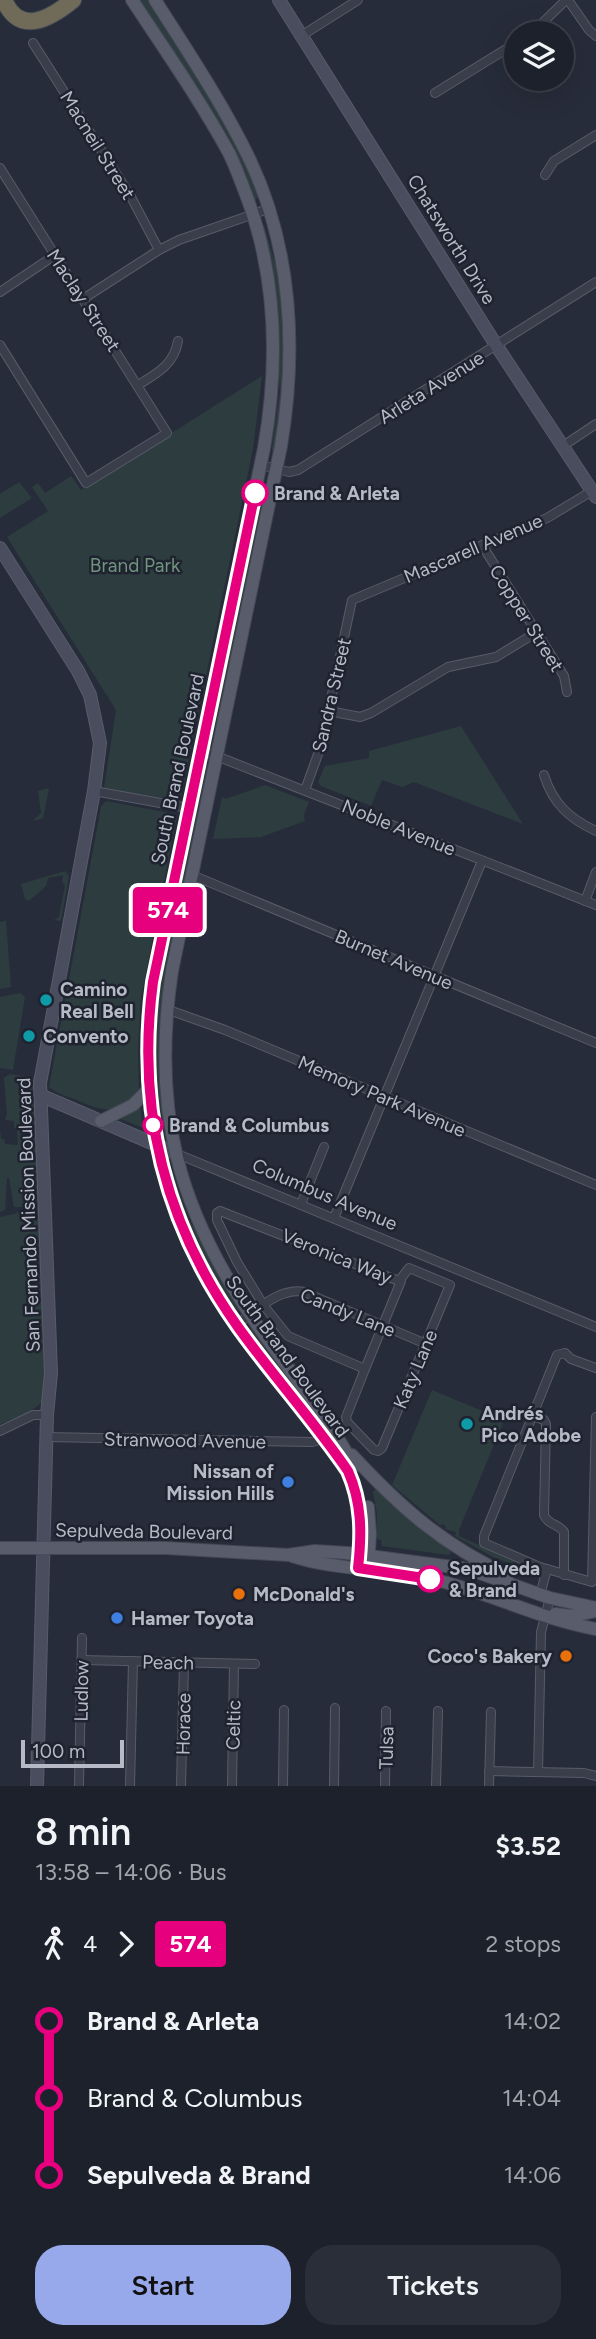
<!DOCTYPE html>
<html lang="en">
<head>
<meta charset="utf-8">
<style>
	:root { --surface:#1d212c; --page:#2a2e38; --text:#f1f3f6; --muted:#a0a3a9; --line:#3b3e48; --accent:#97a9ea }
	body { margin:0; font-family:Figtree,sans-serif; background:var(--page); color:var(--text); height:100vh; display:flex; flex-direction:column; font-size:26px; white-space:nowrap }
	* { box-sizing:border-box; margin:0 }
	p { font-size:23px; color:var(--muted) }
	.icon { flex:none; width:38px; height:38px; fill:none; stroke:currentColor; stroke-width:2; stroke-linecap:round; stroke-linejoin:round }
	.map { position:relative; height:1786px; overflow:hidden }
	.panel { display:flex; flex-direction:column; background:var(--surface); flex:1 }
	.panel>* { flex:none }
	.badge { padding:0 14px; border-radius:5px; font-size:24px; line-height:46px }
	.controls { position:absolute; left:504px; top:21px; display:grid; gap:14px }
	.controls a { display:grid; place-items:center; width:70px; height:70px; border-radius:50%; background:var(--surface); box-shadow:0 7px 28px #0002,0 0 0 2px var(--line); font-size:35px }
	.scale { position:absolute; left:21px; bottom:18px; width:103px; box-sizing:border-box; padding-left:7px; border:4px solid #b6bac6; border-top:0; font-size:19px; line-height:24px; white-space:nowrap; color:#b6bac6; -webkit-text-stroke:5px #1f2330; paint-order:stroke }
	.map>.badge { position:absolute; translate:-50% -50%; box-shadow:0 0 0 4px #fff }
	.legs { display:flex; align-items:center; gap:10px; height:77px; padding:0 35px; font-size:23px }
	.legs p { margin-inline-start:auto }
	.overview { display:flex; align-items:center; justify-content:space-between; height:119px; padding:0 35px }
	h1 { font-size:38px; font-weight:600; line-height:52px }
	.cta { display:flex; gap:14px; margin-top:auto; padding:14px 35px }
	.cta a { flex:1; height:80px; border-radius:28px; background:var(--accent); color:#111; font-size:28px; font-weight:600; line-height:80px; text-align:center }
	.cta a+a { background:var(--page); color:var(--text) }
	ul { padding:0 35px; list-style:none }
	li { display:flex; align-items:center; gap:24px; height:77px; font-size:26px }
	li i { display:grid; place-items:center; width:10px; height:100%; margin:0 9px; background:currentColor }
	li i::after { content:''; width:18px; height:18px; margin:-9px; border:5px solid; border-radius:50%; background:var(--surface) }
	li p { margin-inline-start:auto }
	li:first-child i { background:linear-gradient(#0000 50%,currentColor 0) }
	li:last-child i { background:linear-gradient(currentColor 50%,#0000 0) }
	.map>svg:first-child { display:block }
	.green { fill:#2d3c3f }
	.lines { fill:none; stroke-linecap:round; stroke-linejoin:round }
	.street-casing { stroke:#585c69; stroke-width:10 }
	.secondary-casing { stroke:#585c69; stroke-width:14 }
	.primary-casing { stroke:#434754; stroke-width:14 }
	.highway-casing { stroke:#454956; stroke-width:18 }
	.street { stroke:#3a3e4b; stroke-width:8 }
	.secondary { stroke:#494d5d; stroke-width:12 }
	.primary { stroke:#595d6b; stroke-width:12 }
	.highway { stroke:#706a58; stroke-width:16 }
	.line-1-casing { stroke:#fff; stroke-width:16 }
	.line-1 { stroke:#e6007e; stroke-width:10 }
	.stop-1-dot { fill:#fff; stroke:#e6007e; stroke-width:3.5 }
	.culture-dot { fill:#0f9aa8; stroke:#1f2330; stroke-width:2.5 }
	.shop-dot { fill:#3f7fe0; stroke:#1f2330; stroke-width:2.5 }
	.food-dot { fill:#e8710a; stroke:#1f2330; stroke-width:2.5 }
	.labels { text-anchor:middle; stroke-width:5; stroke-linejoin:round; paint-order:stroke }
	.street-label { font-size:19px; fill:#b6bac6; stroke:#1f2330 }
	.stop-label { font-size:19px; font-weight:bold; fill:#b6bac6; stroke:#1f2330; text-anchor:start }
	.park-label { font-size:19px; fill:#70947e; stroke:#1f2330 }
	.poi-label { font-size:19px; font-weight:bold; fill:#b6bac6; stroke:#1f2330; text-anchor:start }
</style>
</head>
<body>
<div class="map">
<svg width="596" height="1786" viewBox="0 0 596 1786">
	<rect width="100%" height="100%" fill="#272c3a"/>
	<g class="green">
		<path d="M 140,0 L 150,0 L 230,129 L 257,191 L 257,199 L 253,200 L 203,99 Z"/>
		<path d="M 264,225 L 281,284 L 286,361 L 276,451 L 272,451 L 272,447 L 280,390 L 261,226 Z"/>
		<path d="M 262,376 L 253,449 L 180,801 L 104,788 L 116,710 L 7,537 L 48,511 L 32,487 L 38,483 L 45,493 L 71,476 L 81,490 Z"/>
		<path d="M 19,482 L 32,498 L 0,518 L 0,494 Z"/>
		<path d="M 264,484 L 269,485 L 216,735 L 214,734 L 222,686 L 223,667 L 260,491 Z"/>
		<path d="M 461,726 L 523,824 L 414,782 L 402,787 L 382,780 L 371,806 L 321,786 L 318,782 L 325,766 L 369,758 L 369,751 Z"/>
		<path d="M 204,765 L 210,766 L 168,971 L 166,1126 L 165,1130 L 163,1130 L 152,1059 L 159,973 Z"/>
		<path d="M 265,785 L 309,802 L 304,815 L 305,821 L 261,837 L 213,839 L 222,797 L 226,799 Z"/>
		<path d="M 49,788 L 43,818 L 33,821 L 41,813 L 38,791 Z"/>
		<path d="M 106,801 L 175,814 L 177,816 L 141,998 L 138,1048 L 139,1091 C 116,1117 102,1111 74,1099 C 66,1096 56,1093 49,1087 L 101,807 Z"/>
		<path d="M 65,871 L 69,876 L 61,921 L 54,920 L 59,917 L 65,885 L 62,882 L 63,875 L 48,878 L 46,886 L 29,901 L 25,899 L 21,884 Z"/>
		<path d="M 6,921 L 11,987 L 0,989 L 0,922 Z"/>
		<path d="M 20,993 L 25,997 L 13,1070 L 0,1068 L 0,997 Z"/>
		<path d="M 10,1074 L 36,1078 L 40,1200 L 22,1207 L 14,1207 L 9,1178 L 7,1178 L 5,1210 L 0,1212 L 0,1128 L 1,1139 L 4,1139 L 5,1144 L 18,1145 L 17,1128 L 14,1128 L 14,1121 L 5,1120 L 7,1114 L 4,1078 Z"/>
		<path d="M 140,1104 L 143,1128 L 121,1119 L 122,1116 Z"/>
		<path d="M 169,1170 L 172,1170 L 189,1220 L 240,1308 L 239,1312 C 200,1267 187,1226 169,1170 Z"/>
		<path d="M 37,1204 L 40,1206 C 41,1237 53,1382 42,1401 C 35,1412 12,1419 0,1425 L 0,1217 L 14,1214 Z"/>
		<path d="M 253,1327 L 307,1404 L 304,1406 L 254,1339 L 249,1329 Z"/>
		<path d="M 432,1390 L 504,1420 L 459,1530 L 459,1536 L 537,1572 L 540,1576 L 495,1558 L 455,1536 L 456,1532 L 445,1529 L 446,1526 L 442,1524 L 440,1525 L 392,1485 Z"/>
		<path d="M 376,1489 L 417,1526 L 452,1551 L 449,1555 L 382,1546 L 381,1540 L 377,1539 L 377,1514 L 373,1491 Z"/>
	</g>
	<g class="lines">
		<defs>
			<g id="street">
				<path d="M 568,0 L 589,30 L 596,36"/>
				<path d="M 532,33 L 566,0"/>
				<path d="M 301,36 L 358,0"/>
				<path d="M 33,43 L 131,197 L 159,250"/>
				<path d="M 435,93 L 516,43"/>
				<path d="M 0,168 L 167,433 L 86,483 L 0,345"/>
				<path d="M 545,175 L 554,161 L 596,135"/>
				<path d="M 0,292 L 55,255"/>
				<path d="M 83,299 L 159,250 L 179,240 L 268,209"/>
				<path d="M 138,385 C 156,374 174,365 178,341"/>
				<path d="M 563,446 L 596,424"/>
				<path d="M 261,465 L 289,472 L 298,470 L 596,282"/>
				<path d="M 482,545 L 564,676 L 567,692"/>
				<path d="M 329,711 L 360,717 L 371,713 L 448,667 L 496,657 L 537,632"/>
				<path d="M 201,750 L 596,905"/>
				<path d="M 544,775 C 553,804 570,819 596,831"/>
				<path d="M 305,790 L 321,746 L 352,600 L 547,518 L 592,491"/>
				<path d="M 94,791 L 188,808"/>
				<path d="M 192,875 L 596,1043"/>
				<path d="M 585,901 L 596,872"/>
				<path d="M 166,1009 L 225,1030 L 596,1185"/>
				<path d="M 175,1153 L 596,1327"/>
				<path d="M 301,1204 L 324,1147"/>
				<path d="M 220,1211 L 399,1281 L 409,1268 L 450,1285 L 382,1448 L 378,1451 L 374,1450 L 347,1422 L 346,1417 L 365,1369 L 288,1336 L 264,1306 L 237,1262 L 217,1220 L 217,1213 Z"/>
				<path d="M 334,1218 L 482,861"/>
				<path d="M 236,1325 C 256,1311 279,1287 304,1292 L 426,1344"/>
				<path d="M 596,1368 L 571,1359 L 565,1353 L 557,1355 L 484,1536 L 484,1543 L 540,1567 L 592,1582 L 596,1417"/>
				<path d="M 365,1369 L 401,1281"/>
				<path d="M 533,1416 L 544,1420 L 546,1424 L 544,1515 C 548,1525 559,1524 564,1532 L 564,1575"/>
				<path d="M 0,1431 L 33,1415 L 47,1415"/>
				<path d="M 46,1437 L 312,1442 L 324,1439"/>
				<path d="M 540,1595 L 547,1569"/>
				<path d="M 82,1660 L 255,1664"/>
				<path d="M 489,1771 L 584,1773 L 596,1776"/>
				<path d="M 538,1772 L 541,1632 L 550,1598"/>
				<path d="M 79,1786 L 82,1638"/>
				<path d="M 130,1786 L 133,1661"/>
				<path d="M 181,1786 L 184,1663"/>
				<path d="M 232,1786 L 234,1664"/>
				<path d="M 283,1786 L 284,1710"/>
				<path d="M 334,1786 L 335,1708"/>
				<path d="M 385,1786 L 386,1711"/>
				<path d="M 436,1786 L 438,1711"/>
				<path d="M 489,1786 L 491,1712"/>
			</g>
			<g id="secondary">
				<path d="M 279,0 L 496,345 L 596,497"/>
				<path d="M 0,548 L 78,671 L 90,695 L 100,743 L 94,791 L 40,1083 L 51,1373 L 47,1415 L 37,1786"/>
				<path d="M 40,1095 L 175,1153"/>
			</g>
			<g id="primary">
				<path d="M 132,0 C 165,50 200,100 229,153 C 235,165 240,179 245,192 C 277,275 279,362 264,448 L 153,982 C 137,1109 164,1222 238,1327 C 273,1376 315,1421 348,1471 C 363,1503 362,1534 358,1568"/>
				<path d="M 155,0 C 188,52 223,104 250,160 C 292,249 297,350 281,446 L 172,971 C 151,1111 178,1211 258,1326 C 290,1372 328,1417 354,1466"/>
				<path d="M 101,1121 L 133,1105 L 149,1089"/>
				<path d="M 352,1455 C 400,1507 444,1546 508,1575"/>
				<path d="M 368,1507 L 370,1533 L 368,1569"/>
				<path d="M 0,1548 L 166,1548 L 288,1555 L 315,1551 L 347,1553 L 468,1569 L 550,1598 L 596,1608"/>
				<path d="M 292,1556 C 338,1571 388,1568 436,1580 C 490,1593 540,1619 596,1629"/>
				<path d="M 555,1614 L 571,1616 L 596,1611"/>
			</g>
			<path id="highway" d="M 4,0 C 20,37 51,18 73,0"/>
		</defs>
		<use href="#street" class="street-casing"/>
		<use href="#secondary" class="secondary-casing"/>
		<use href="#primary" class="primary-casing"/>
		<use href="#highway" class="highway-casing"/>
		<use href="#street" class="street"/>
		<use href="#secondary" class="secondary"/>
		<use href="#primary" class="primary"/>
		<use href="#highway" class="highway"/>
	</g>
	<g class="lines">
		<defs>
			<path id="line-1" d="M 255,493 L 153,982 C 136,1109 164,1223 238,1327 C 273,1376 314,1421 348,1471 C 362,1503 362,1533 358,1568 L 430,1579"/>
		</defs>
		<use href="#line-1" class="line-1-casing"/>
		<use href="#line-1" class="line-1"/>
	</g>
	<g class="stop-1-dot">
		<circle cx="255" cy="493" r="12"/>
		<circle cx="153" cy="1125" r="9"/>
		<circle cx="430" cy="1579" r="12"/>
	</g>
	<g class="culture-dot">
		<circle cx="46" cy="1000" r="7"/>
		<circle cx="29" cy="1036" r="7"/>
		<circle cx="467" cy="1424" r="7"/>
	</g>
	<g class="shop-dot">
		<circle cx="288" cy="1482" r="7"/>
		<circle cx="117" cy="1618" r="7"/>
	</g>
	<g class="food-dot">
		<circle cx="239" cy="1594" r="7"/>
		<circle cx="566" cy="1656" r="7"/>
	</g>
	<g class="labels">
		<g class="street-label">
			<text transform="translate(98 145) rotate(58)" y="7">Macneil Street</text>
			<text transform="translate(452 239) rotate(58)" y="7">Chatsworth Drive</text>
			<text transform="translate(84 300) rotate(57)" y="7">Maclay Street</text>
			<text transform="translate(431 387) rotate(-32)" y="7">Arleta Avenue</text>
			<text transform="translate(473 548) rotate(-23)" y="7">Mascarell Avenue</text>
			<text transform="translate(527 618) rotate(58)" y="7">Copper Street</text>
			<text transform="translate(331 695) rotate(-77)" y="7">Sandra Street</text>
			<text transform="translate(177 769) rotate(-78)" y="7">South Brand Boulevard</text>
			<text transform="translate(399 827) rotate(22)" y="7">Noble Avenue</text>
			<text transform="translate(394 959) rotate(23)" y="7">Burnet Avenue</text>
			<text transform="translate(382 1096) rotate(23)" y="7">Memory Park Avenue</text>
			<text transform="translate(325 1194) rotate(23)" y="7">Columbus Avenue</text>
			<text transform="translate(28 1215) rotate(-92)" y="7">San Fernando Mission Boulevard</text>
			<text transform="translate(337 1256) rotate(22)" y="7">Veronica Way</text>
			<text transform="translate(348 1312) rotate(22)" y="7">Candy Lane</text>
			<text transform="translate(288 1356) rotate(54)" y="7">South Brand Boulevard</text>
			<text transform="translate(415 1369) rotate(-67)" y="7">Katy Lane</text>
			<text transform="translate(185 1440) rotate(1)" y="7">Stranwood Avenue</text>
			<text transform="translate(144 1531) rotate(1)" y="7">Sepulveda Boulevard</text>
			<text transform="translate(168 1662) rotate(1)" y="7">Peach</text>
			<text transform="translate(81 1691) rotate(-89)" y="7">Ludlow</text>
			<text transform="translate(183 1724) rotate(-89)" y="7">Horace</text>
			<text transform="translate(233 1725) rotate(-89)" y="7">Celtic</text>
			<text transform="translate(386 1748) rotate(-89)" y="7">Tulsa</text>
		</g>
		<g class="stop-label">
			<text x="274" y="500">Brand &amp; Arleta</text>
			<text x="169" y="1132">Brand &amp; Columbus</text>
			<text x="449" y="1575">Sepulveda<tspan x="449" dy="22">&amp; Brand</tspan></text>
		</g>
		<g class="park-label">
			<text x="135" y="572">Brand Park</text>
		</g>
		<g class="poi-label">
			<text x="60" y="996">Camino<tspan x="60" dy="22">Real Bell</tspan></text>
			<text x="43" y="1043">Convento</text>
			<text x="481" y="1420">Andrés<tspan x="481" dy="22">Pico Adobe</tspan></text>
			<text x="274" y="1478" text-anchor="end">Nissan of<tspan x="274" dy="22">Mission Hills</tspan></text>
			<text x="253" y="1601">McDonald's</text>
			<text x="131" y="1625">Hamer Toyota</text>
			<text x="552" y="1663" text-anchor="end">Coco's Bakery</text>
		</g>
	</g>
</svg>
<div class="controls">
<a><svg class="icon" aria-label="layers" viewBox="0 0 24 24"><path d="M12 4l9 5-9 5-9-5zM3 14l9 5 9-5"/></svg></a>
</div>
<div class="scale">100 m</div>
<b class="badge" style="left:168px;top:910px;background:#e6007e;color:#fff">574</b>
</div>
<section class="panel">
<div class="overview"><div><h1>8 min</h1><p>13:58 – 14:06 · Bus</p></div><b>$3.52</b></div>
<div class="legs"><svg class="icon" aria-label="walk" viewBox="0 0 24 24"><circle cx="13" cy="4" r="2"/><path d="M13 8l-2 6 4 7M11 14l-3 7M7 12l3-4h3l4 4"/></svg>4<svg class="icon" aria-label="forward" viewBox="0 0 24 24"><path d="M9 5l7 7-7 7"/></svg><b class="badge" style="background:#e6007e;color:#fff">574</b><p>2 stops</p></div>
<ul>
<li><i style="color:#e6007e"></i><b>Brand &amp; Arleta</b><p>14:02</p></li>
<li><i style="color:#e6007e"></i><span>Brand &amp; Columbus</span><p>14:04</p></li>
<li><i style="color:#e6007e"></i><b>Sepulveda &amp; Brand</b><p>14:06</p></li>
</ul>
<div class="cta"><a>Start</a><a>Tickets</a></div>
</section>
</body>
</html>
